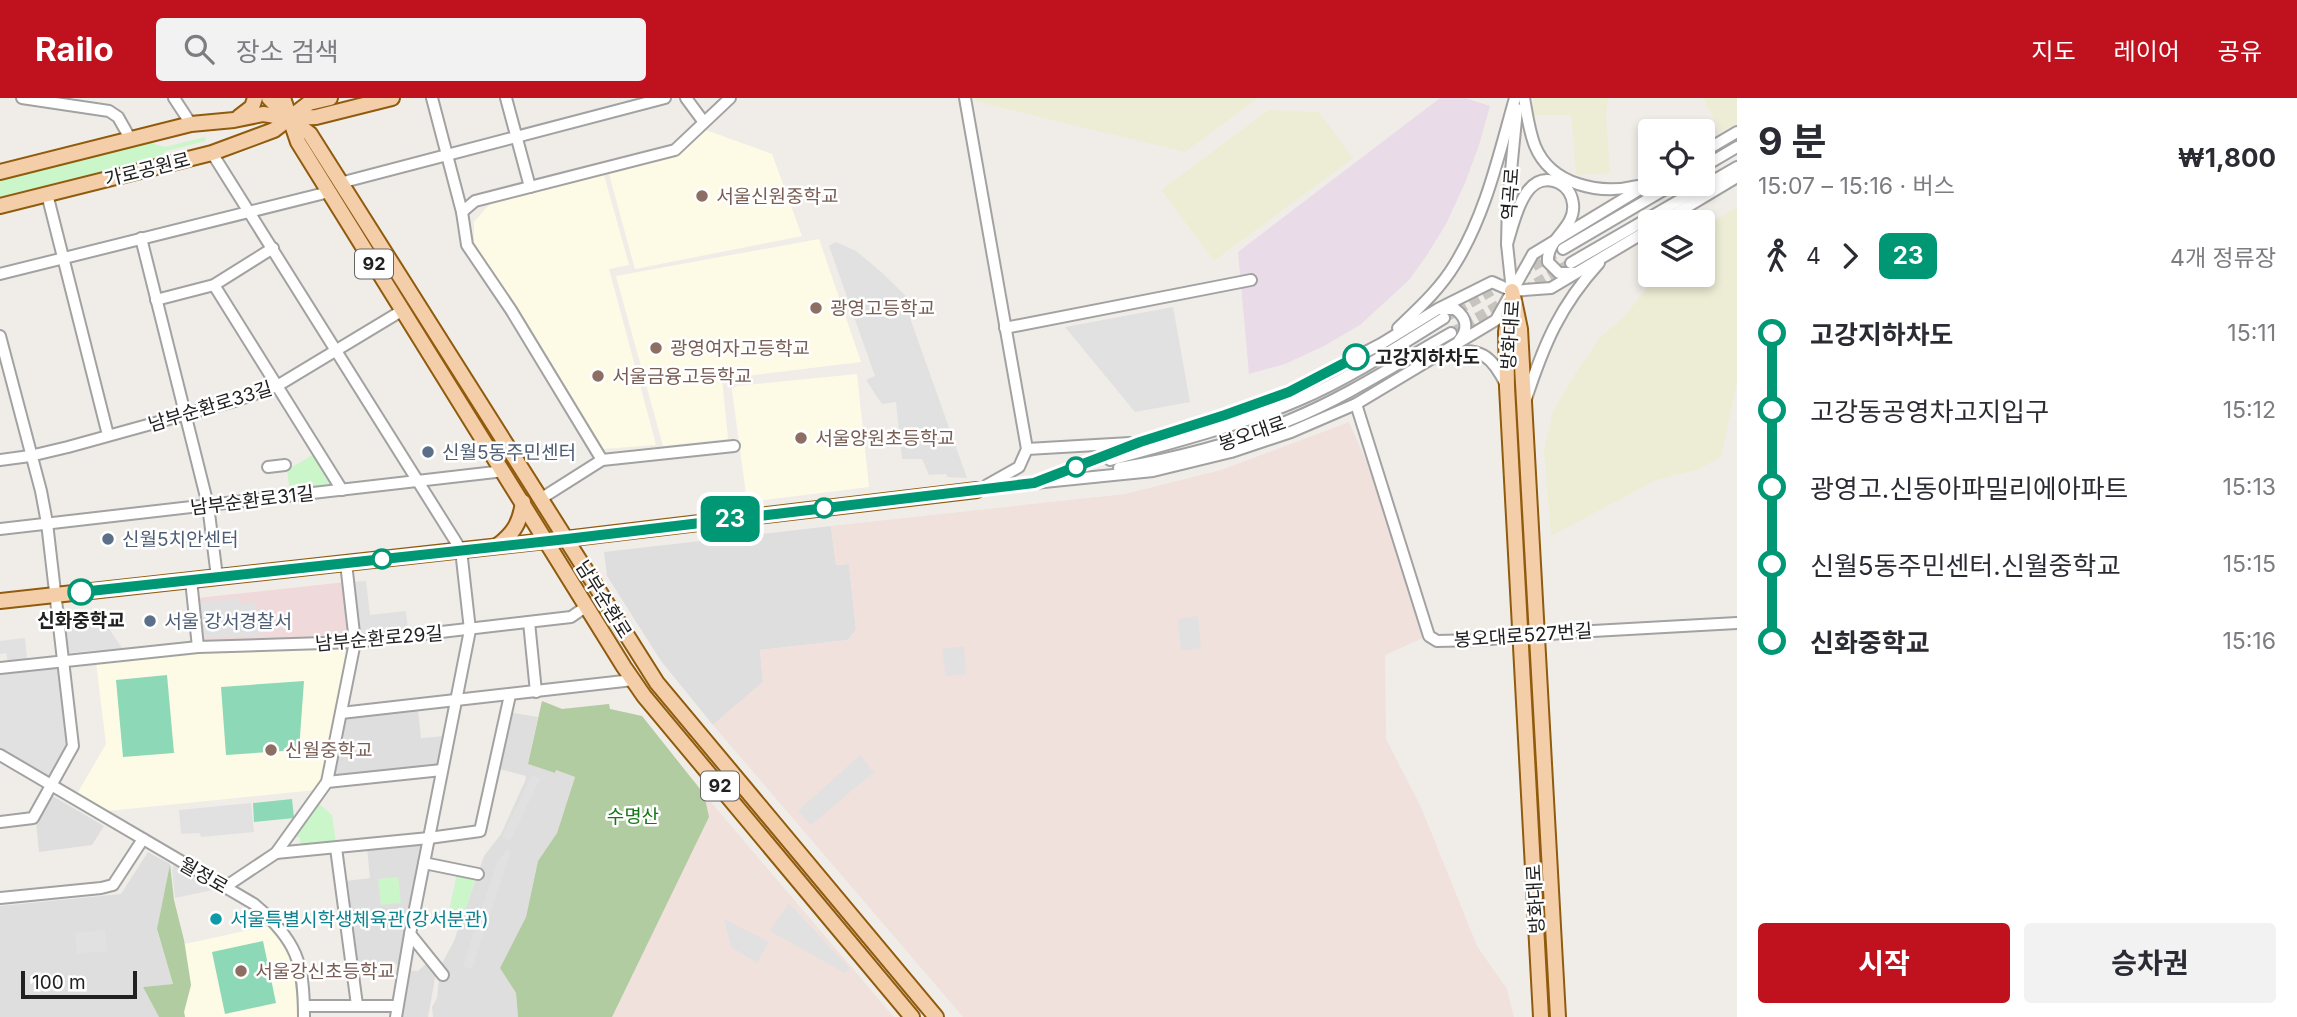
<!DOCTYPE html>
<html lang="ko">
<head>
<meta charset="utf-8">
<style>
	:root { --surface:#fff; --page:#f2f2f3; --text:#2b2b33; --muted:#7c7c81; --accent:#c0111e }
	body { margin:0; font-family:Inter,"Noto Sans KR",sans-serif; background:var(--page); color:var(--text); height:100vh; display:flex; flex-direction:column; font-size:26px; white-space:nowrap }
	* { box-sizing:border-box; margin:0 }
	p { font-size:23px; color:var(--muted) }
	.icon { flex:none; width:38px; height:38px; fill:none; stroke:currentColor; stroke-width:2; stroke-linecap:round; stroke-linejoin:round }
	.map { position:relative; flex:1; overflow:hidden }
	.details { display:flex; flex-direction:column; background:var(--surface); width:560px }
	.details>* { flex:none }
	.badge { padding:0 14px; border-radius:10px; font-size:24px; line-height:46px }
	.tools { position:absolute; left:1638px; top:21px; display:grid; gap:14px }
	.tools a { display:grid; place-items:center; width:77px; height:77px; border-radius:7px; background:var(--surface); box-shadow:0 4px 10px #0003; font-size:35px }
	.scale { position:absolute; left:21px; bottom:18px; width:116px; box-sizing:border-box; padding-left:7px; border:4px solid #212121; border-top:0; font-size:19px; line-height:24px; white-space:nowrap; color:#212121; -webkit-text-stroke:5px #fff; paint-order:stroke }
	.map>.badge { position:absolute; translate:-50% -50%; box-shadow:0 0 0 4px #fff }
	.legs { display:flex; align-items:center; gap:10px; height:77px; padding:0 21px; font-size:23px }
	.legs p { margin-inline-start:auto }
	.headline { display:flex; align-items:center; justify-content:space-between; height:119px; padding:0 21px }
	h1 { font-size:38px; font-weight:700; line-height:52px }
	.primary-button { display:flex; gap:14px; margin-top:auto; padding:14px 21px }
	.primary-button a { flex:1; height:80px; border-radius:7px; background:var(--accent); color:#fff; font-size:28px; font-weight:700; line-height:80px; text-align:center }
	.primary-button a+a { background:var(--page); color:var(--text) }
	ul { padding:0 21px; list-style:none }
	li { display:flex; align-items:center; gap:24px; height:77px; font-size:26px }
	li i { display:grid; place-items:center; width:10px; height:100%; margin:0 9px; background:currentColor }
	li i::after { content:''; width:18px; height:18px; margin:-9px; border:5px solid; border-radius:50%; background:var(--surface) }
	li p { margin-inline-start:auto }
	li:first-child i { background:linear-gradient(#0000 50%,currentColor 0) }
	li:last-child i { background:linear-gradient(currentColor 50%,#0000 0) }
	header { display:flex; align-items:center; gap:42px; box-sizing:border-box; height:98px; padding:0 35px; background:var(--accent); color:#fff }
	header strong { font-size:33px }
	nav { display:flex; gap:38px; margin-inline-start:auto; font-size:24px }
	.search { width:490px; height:63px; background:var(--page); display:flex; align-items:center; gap:18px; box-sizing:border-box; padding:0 24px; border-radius:7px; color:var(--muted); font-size:26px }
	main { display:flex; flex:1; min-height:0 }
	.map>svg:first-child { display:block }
	.residential { fill:#dfdede }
	.commercial { fill:#efd9da }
	.industrial { fill:#e9dbe7 }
	.education { fill:#fdfbe5 }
	.military { fill:#f0e1dd }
	.farmland { fill:#ededd5 }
	.forest { fill:#b1cca1 }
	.park { fill:#caf6ca }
	.pitch { fill:#8dd8b6 }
	.parking { fill:#e1e1e1 }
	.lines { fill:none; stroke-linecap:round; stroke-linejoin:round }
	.minor-tunnel { stroke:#c7c4c0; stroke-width:10; stroke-dasharray:10 5; stroke-linecap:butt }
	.minor-casing { stroke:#a2a2a2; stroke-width:14 }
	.major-casing { stroke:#905b0d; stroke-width:18 }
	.minor { stroke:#fff; stroke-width:10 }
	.major { stroke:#f4cea9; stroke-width:14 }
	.minor-bridge-casing { stroke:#a2a2a2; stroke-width:14; stroke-linecap:butt }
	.minor-bridge { stroke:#fff; stroke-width:10 }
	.line-1-casing { stroke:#fff; stroke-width:16 }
	.line-1 { stroke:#009775; stroke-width:10 }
	.education-dot { fill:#8d6e63; stroke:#fff; stroke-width:2.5 }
	.stop-1-dot { fill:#fff; stroke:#009775; stroke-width:3.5 }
	.service-dot { fill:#5c6f8a; stroke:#fff; stroke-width:2.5 }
	.culture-dot { fill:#0f9aa8; stroke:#fff; stroke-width:2.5 }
	.labels { text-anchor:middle; stroke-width:5; stroke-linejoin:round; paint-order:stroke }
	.shield { fill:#fff; stroke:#646464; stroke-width:2 }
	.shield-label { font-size:18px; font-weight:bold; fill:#212121 }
	.street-label { font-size:19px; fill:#212121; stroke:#fff }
	.education-label { font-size:19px; fill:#785e54; stroke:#fff; text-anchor:start }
	.stop-label { font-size:19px; font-weight:bold; fill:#212121; stroke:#fff; text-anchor:start }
	.service-label { font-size:19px; fill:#4e5e75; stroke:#fff; text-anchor:start }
	.park-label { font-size:19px; fill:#157816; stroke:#fff }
	.culture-label { font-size:19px; fill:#0d838f; stroke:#fff; text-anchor:start }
</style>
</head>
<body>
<header>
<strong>Railo</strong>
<div class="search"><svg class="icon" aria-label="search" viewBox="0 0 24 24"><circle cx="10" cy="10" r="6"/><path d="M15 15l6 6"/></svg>장소 검색</div>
<nav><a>지도</a><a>레이어</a><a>공유</a></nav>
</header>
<main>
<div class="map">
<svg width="1737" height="919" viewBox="0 0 1737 919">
	<rect width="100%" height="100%" fill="#f0ede8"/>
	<g class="residential">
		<path d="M 831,428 L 836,467 L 849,466 L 856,532 L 848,542 L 760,552 L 763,584 L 713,627 L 661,563 L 607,478 L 604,454 Z"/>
		<path d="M 418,612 L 421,640 L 445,638 L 439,668 L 333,678 L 344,619 Z"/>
		<path d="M 508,614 L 538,619 L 528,666 L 555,675 L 556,672 L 575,679 L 557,735 L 538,764 L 526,819 L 501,870 L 516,895 L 518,919 L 433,919 L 432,909 L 437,900 L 440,869 L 454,843 L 484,758 L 501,736 L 525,683 L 526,678 L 496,670 Z"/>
		<path d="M 51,697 L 104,728 L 92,747 L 39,754 L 36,724 Z"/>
		<path d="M 418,745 L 423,750 L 399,866 L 356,872 L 346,783 L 370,780 L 367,750 Z"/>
		<path d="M 148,754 L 170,766 L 157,832 L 173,886 L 143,889 L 159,919 L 0,919 L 0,808 L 121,796 Z"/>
		<path d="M 427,865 L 436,875 L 428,919 L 398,919 L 407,872 L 418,873 Z"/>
	</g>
	<path class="commercial" d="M 346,484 L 351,533 L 345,539 L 202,544 L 197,500 Z"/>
	<path class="industrial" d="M 1440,0 L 1465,0 L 1490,8 L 1479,47 L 1465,85 L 1446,126 L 1427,157 L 1409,182 L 1360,227 L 1324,248 L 1285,266 L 1249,276 L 1238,154 Z"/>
	<g class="education">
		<path d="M 706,32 L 772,56 L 802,138 L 635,171 L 609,76 L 678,57 Z"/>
		<path d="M 604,77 L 629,167 L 609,171 L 656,347 L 603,351 L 516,208 L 474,146 L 474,124 L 490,106 Z"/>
		<path d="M 819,141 L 861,264 L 722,281 L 728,341 L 663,348 L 616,178 Z"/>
		<path d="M 857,276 L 869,389 L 755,403 L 746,396 L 732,292 L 736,288 Z"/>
		<path d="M 345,549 L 348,553 L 324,681 L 315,692 L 107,713 L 77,696 L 106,646 L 96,564 L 205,553 Z"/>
		<path d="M 268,828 L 279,837 L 291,859 L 298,891 L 298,919 L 185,919 L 184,914 L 191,887 L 185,846 Z"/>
	</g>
	<g class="military">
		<path d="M 1349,324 L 1376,385 L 1425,539 L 1385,557 L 1386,641 L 1421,709 L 1477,848 L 1507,891 L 1514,919 L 963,919 L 713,627 L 763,584 L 760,552 L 848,542 L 856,532 L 849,466 L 836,467 L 831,428 L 1125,396 L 1221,372 Z"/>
		<path d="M 542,603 L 562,611 L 609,606 L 610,611 L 642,618 L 704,696 L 894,919 L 518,919 L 516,895 L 500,870 L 526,819 L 538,763 L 557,735 L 575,679 L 556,672 L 555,675 L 528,666 Z"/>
	</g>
	<g class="farmland">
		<path d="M 973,0 L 1258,0 L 1185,54 L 974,3 Z"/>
		<path d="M 1534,0 L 1608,0 L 1606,16 L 1610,75 L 1576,77 L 1571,17 L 1533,17 Z"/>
		<path d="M 1703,0 L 1737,0 L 1737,25 L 1721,34 Z"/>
		<path d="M 1269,12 L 1319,14 L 1353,60 L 1214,163 L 1161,92 Z"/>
		<path d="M 1737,109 L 1737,284 L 1721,359 L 1697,372 L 1656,382 L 1551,438 L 1544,352 L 1553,313 L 1575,276 L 1600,239 L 1625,218 L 1648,188 L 1652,177 L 1703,177 L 1703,130 Z"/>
	</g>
	<g class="forest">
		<path d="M 542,603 L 562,611 L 609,606 L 610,611 L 642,618 L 704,696 L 709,719 L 612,919 L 518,919 L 516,895 L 500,870 L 526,819 L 538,763 L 557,735 L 575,679 L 556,672 L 555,675 L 528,666 Z"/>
		<path d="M 170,766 L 174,802 L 184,842 L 191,887 L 184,914 L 185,919 L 159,919 L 143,889 L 173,886 L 157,831 Z"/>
	</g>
	<g class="park">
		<path d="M 205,39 L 206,43 L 166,53 L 156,63 L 0,103 L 0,82 L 151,45 L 165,49 Z"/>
		<path d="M 316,355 L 337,389 L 290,394 L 287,372 Z"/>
		<path d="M 318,705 L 332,717 L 336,746 L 301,750 L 300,739 L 291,740 Z"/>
		<path d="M 457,775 L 476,779 L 464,816 L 449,813 Z"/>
		<path d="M 398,779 L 401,805 L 381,807 L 378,781 Z"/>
	</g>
	<g class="pitch">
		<path d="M 167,577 L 174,655 L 123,659 L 116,582 Z"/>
		<path d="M 304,583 L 299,652 L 226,657 L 221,589 Z"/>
		<path d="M 292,701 L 294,720 L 254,724 L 253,705 Z"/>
		<path d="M 263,843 L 276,905 L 225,916 L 212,854 Z"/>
	</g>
	<g class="parking">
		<path d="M 836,144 L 856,153 L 879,172 L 910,202 L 911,223 L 967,380 L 947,379 L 946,376 L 929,377 L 922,361 L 902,361 L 896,304 L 882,306 L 866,282 L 875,278 L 829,148 Z"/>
		<path d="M 1173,209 L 1190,304 L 1135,314 L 1065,229 Z"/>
		<path d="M 366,483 L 370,517 L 406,513 L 408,533 L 363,538 L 358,533 L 352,484 Z"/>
		<path d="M 238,500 L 240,506 L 256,504 L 260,538 L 204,540 L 200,504 Z"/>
		<path d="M 105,511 L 107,528 L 122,550 L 68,555 L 64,515 Z"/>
		<path d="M 1198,518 L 1201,550 L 1181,553 L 1178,521 Z"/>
		<path d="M 25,540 L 27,561 L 8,564 L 6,555 L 0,556 L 0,543 Z"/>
		<path d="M 964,548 L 966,576 L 946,578 L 942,551 Z"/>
		<path d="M 61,566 L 69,646 L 50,681 L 0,650 L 0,573 Z"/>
		<path d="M 860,657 L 874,674 L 811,727 L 798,713 Z"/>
		<path d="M 532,677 L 540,681 L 510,743 L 502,739 Z"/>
		<path d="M 251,705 L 254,734 L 201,739 L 200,735 L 181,736 L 179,712 Z"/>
		<path d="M 507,752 L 511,753 L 472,871 L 463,868 L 497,764 Z"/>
		<path d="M 174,766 L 217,791 L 175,800 L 172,772 Z"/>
		<path d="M 789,805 L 850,871 L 845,875 L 770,833 Z"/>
		<path d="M 724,821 L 769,844 L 757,865 L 731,849 Z"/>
		<path d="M 105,832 L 107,853 L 77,856 L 75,835 Z"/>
	</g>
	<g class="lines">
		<g class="minor-tunnel">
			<path d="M 1520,176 L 1563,151"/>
			<path d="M 1523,193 L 1571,165"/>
			<path d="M 1444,220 L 1507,184"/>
			<path d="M 1451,235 L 1509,201"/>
		</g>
		<defs>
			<g id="minor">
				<path d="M 22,0 L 109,13 L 118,19 L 131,42"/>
				<path d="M 174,0 L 191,26"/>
				<path d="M 432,0 L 462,114 L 467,147 L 511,212 L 602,362"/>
				<path d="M 506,0 L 530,89"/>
				<path d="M 686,0 L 703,23"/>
				<path d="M 965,0 L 1027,351 L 1019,369 L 987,387"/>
				<path d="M 1524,0 C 1527,16 1529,33 1535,48 C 1551,87 1600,97 1637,88"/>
				<path d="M 1703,54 L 1737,34"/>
				<path d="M 212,55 L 461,452 L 470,532 L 410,836 L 396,919"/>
				<path d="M 1703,69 L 1737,49"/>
				<path d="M 340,85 L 665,0"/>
				<path d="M 47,96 L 108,337"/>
				<path d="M 462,114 L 475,103 L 675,52 L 730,0"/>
				<path d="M 1662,124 L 1737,79"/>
				<path d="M 141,140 L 208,407 L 217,479"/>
				<path d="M 1507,146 C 1514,124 1524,69 1559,85 C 1567,89 1572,97 1573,106 C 1576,130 1546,141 1548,164 L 1559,175 L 1574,175"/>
				<path d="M 1563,151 L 1674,86"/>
				<path d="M 1571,165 L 1737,69"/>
				<path d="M 0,176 L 329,94"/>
				<path d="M 214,187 L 342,392"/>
				<path d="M 1512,193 L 1507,146 L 1508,104 L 1517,11"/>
				<path d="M 156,202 L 214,187 L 273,150"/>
				<path d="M 1440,211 L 1455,211 C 1467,220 1469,231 1459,243"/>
				<path d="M 1005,230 L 1251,182"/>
				<path d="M 1398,230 C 1419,210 1440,191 1455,166 C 1486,116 1499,56 1515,0"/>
				<path d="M 0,238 L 41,393 L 47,425 L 73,648 L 33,720 L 0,724"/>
				<path d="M 1448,256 C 1479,247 1493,259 1506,287"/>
				<path d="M 1526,301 C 1544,246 1560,208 1599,165"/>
				<path d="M 1356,306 L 1429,538 L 1437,543 L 1479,542"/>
				<path d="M 1027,351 L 1130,345"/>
				<path d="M 0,362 L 30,358 L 68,349 L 238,302 L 277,288 L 403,212"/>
				<path d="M 1110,362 C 1174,344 1239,328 1299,302 C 1350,280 1397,249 1444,220"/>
				<path d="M 268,369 L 285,367"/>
				<path d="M 1119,370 C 1177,360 1236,345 1290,322 C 1346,299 1398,265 1451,235"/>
				<path d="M 1049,379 L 1140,344 L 1225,318 L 1289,294 L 1381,246 L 1438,211 L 1492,184 L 1512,193 L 1551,190 L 1650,131"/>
				<path d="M 1034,385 L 1153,373 L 1231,354 L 1291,334 L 1356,306 L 1496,222 L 1533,156 L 1650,85"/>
				<path d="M 977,392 L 1038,384"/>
				<path d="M 542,400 L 602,362 L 734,348"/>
				<path d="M 0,431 L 504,373"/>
				<path d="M 191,482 L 198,549"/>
				<path d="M 529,524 L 536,594"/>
				<path d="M 1575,534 L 1737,525"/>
				<path d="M 0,570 L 198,549 L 355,544 L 571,519 L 587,508"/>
				<path d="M 341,615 L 633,582"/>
				<path d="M 0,657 L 254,806 C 297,842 304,865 304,919"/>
				<path d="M 327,684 L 442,672"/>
				<path d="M 336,750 L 357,907"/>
				<path d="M 276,755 L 429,740 L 480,733 L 510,597"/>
				<path d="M 424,765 L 478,776"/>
				<path d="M 225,789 L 276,755 L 327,684 L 355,544 L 346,465"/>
				<path d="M 0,800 L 101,790 L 113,787 L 143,741"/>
				<path d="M 410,836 L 443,877"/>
				<path d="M 304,908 L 397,908"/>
			</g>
			<g id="major">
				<path d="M 269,0 L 289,20 L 310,36 L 657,585 L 936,919"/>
				<path d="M 283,0 L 298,44 L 624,569 L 644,598 L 912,919"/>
				<path d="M 239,19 L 252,9 L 255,0"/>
				<path d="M 0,74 L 191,26 L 234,22 L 263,16 L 289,20 L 316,19 L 392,0"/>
				<path d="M 0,108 L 212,55 L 274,32 L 309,5 L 330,0"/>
				<path d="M 1512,193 L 1520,231 L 1558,919"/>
				<path d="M 1510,205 L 1506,234 L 1507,289 L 1541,919"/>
				<path d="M 497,448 C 514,435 520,425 523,404"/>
				<path d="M 0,503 L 573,440 L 977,392"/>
			</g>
		</defs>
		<use href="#minor" class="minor-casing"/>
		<use href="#major" class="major-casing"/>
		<use href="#minor" class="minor"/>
		<use href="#major" class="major"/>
		<defs>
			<path id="minor-bridge" d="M 1479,542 L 1575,534"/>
		</defs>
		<use href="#minor-bridge" class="minor-bridge-casing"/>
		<use href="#minor-bridge" class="minor-bridge"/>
	</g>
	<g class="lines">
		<defs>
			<path id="line-1" d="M 81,494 L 567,441 L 1034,385 L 1140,344 L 1225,317 L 1289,294 L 1356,259"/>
		</defs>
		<use href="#line-1" class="line-1-casing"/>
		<use href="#line-1" class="line-1"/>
	</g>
	<g class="education-dot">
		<circle cx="702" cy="98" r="7"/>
		<circle cx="816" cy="210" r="7"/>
		<circle cx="656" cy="250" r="7"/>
		<circle cx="598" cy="278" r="7"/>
		<circle cx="801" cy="340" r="7"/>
		<circle cx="271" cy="652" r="7"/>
		<circle cx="241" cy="873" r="7"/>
	</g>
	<g class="stop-1-dot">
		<circle cx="1356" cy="259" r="12"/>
		<circle cx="1076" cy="369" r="9"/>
		<circle cx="824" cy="410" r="9"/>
		<circle cx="382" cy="461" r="9"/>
		<circle cx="81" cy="494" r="12"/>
	</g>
	<g class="service-dot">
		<circle cx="428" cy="354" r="7"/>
		<circle cx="108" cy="441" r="7"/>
		<circle cx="150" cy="523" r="7"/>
	</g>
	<circle class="culture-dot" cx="216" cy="821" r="7"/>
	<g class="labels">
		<g class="shield">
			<rect x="355" y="151.5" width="38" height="29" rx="5"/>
			<rect x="701" y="673.5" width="38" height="29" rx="5"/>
		</g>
		<g class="shield-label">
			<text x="374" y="172">92</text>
			<text x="720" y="694">92</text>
		</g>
		<g class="street-label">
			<text transform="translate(147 71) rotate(-14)" y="7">가로공원로</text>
			<text transform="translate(1510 96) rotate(-86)" y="7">역곡로</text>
			<text transform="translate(1510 237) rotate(-86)" y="7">방화대로</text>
			<text transform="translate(210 308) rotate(-17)" y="7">남부순환로33길</text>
			<text transform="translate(1252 335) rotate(-19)" y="7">봉오대로</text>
			<text transform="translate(252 402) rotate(-7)" y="7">남부순환로31길</text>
			<text transform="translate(604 501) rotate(58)" y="7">남부순환로</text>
			<text transform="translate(1523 537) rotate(-4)" y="7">봉오대로527번길</text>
			<text transform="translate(379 540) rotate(-5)" y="7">남부순환로29길</text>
			<text transform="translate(204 777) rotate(30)" y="7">월정로</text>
			<text transform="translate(1535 801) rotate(-93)" y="7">방화대로</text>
		</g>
		<g class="education-label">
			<text x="716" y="105">서울신원중학교</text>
			<text x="830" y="217">광영고등학교</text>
			<text x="670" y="257">광영여자고등학교</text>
			<text x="612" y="285">서울금융고등학교</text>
			<text x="815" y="347">서울양원초등학교</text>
			<text x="285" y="659">신월중학교</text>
			<text x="255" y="880">서울강신초등학교</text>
		</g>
		<g class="stop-label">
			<text x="1375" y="266">고강지하차도</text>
			<text x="81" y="529" text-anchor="middle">신화중학교</text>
		</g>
		<g class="service-label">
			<text x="442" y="361">신월5동주민센터</text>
			<text x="122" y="448">신월5치안센터</text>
			<text x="164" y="530">서울 강서경찰서</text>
		</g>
		<g class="park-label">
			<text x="633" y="725">수명산</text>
		</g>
		<g class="culture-label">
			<text x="230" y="828">서울특별시학생체육관(강서분관)</text>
		</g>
	</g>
</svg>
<div class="tools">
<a><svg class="icon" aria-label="locate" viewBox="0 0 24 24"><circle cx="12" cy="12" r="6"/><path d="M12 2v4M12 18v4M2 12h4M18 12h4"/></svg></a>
<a><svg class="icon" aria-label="layers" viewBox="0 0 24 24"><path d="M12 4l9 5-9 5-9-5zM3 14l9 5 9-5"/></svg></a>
</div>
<div class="scale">100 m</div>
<b class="badge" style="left:730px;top:421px;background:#009775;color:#fff">23</b>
</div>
<section class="details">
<div class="headline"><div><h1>9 분</h1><p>15:07 – 15:16 · 버스</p></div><b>₩1,800</b></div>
<div class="legs"><svg class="icon" aria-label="walk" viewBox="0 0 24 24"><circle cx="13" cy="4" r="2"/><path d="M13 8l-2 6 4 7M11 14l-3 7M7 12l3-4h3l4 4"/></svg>4<svg class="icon" aria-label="forward" viewBox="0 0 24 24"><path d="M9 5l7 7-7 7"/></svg><b class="badge" style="background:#009775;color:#fff">23</b><p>4개 정류장</p></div>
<ul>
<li><i style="color:#009775"></i><b>고강지하차도</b><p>15:11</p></li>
<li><i style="color:#009775"></i><span>고강동공영차고지입구</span><p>15:12</p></li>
<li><i style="color:#009775"></i><span>광영고.신동아파밀리에아파트</span><p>15:13</p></li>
<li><i style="color:#009775"></i><span>신월5동주민센터.신월중학교</span><p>15:15</p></li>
<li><i style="color:#009775"></i><b>신화중학교</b><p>15:16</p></li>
</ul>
<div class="primary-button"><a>시작</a><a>승차권</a></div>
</section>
</main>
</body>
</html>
